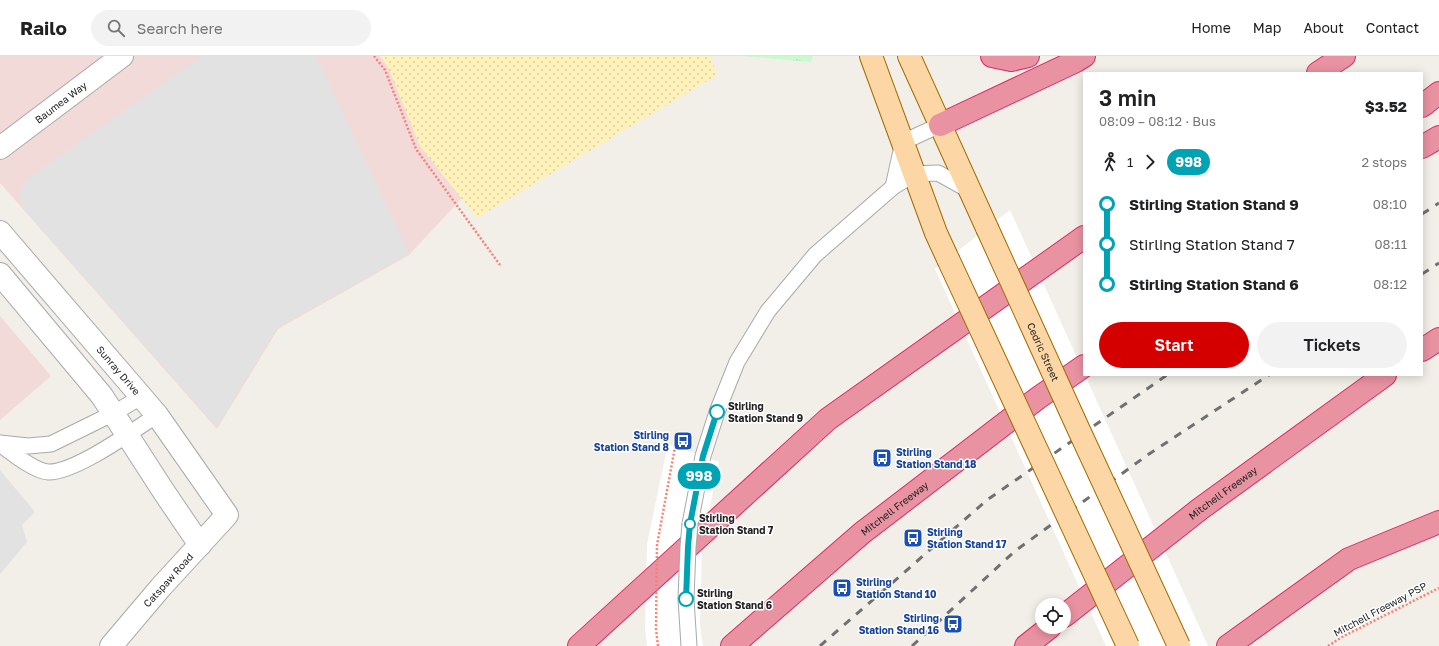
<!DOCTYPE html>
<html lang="en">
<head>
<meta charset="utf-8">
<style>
	:root { --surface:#fff; --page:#f2f2f2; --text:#202124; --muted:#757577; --line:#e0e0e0; --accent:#d40000 }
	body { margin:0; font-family:"Golos Text",sans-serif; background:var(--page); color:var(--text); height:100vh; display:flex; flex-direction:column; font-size:15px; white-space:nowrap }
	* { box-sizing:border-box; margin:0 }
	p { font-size:13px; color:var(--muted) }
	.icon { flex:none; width:22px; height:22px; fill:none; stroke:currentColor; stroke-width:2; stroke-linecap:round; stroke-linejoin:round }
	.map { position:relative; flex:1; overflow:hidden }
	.panel { position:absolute; left:1083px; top:16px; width:340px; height:304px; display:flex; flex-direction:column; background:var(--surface); border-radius:0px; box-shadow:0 2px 10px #0003 }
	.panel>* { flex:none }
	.badge { padding:0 8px; border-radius:13px; font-size:14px; line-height:26px }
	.fabs { position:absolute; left:1035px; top:542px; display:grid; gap:8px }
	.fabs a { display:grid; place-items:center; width:36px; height:36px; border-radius:50%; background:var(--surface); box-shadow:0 2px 10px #0003; font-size:20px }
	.map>.badge { position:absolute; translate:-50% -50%; box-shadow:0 0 0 2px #fff }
	.legs { display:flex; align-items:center; gap:6px; height:44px; padding:0 16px; font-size:13px }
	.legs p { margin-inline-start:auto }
	.overview { display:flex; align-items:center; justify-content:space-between; height:68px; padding:0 16px }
	h1 { font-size:22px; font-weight:600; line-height:30px }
	.cta { display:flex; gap:8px; margin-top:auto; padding:8px 16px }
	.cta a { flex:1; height:46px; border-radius:24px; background:var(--accent); color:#fff; font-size:16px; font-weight:600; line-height:46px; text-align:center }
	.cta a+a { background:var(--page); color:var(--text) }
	ul { padding:0 16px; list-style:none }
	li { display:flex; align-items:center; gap:14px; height:40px; font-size:15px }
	li i { display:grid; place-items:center; width:6px; height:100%; margin:0 5px; background:currentColor }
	li i::after { content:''; width:10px; height:10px; margin:-5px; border:3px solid; border-radius:50%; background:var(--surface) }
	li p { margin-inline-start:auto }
	li:first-child i { background:linear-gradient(#0000 50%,currentColor 0) }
	li:last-child i { background:linear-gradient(currentColor 50%,#0000 0) }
	header { display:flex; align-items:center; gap:24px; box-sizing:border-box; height:56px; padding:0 20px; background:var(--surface); border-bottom:1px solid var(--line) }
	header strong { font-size:19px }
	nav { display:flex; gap:22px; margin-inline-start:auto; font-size:14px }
	.search { width:280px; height:36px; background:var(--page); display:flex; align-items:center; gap:10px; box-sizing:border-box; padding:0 14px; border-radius:22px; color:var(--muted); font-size:15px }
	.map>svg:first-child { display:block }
	.commercial { fill:#f2dad9 }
	.sand { fill:url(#sand-dots) }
	.park { fill:url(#park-tufts) }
	.parking { fill:#e2e2e2 }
	.pier { fill:#fff }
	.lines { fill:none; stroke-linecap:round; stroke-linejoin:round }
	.service-casing { stroke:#a9a9a9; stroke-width:17 }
	.minor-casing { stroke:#a9a9a9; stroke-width:24 }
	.primary-casing { stroke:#a06b00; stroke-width:24 }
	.motorway-casing { stroke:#dc2a67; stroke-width:24 }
	.path { stroke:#fa8072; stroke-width:2.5; stroke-dasharray:2 2; stroke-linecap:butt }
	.service { stroke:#fff; stroke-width:15 }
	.minor { stroke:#fff; stroke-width:22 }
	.primary { stroke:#fcd6a4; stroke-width:22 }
	.motorway { stroke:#e892a2; stroke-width:22 }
	.rail { stroke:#707070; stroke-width:3; stroke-dasharray:8 8; stroke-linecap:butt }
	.service-bridge-casing { stroke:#a9a9a9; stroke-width:17; stroke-linecap:butt }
	.primary-bridge-casing { stroke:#a06b00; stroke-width:24; stroke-linecap:butt }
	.path-bridge { stroke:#fa8072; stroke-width:2.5; stroke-dasharray:2 2; stroke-linecap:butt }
	.service-bridge { stroke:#fff; stroke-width:15 }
	.primary-bridge { stroke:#fcd6a4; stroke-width:22 }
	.line-1-casing { stroke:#fff; stroke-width:9 }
	.line-1 { stroke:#00a3b4; stroke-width:6 }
	.stop-1-dot { fill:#fff; stroke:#00a3b4; stroke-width:2 }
	.labels { text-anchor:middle; stroke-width:3; stroke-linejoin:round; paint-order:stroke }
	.street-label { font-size:10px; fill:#222; stroke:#fff }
	.stop-label { font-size:10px; font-weight:bold; fill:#222; stroke:#fff; text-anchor:start }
	.transit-label { font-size:10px; font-weight:bold; fill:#164399; stroke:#fff; text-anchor:start }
</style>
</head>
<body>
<header>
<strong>Railo</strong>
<div class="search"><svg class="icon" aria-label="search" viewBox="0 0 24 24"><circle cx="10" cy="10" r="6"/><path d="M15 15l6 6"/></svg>Search here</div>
<nav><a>Home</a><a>Map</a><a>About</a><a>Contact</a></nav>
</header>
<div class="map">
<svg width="1439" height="590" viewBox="0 0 1439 590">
	<defs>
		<pattern id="sand-dots" width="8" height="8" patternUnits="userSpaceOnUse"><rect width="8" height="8" fill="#fff1ba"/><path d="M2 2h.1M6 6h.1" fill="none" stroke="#dacea0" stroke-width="1.8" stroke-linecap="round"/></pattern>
		<pattern id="park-tufts" width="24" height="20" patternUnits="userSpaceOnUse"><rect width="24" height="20" fill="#c8facc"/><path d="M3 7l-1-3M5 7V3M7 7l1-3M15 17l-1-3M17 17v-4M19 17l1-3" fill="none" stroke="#acd6af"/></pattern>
	</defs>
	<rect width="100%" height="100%" fill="#f2efe9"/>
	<g class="commercial">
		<path d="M 0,0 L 653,0 L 491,111 L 409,199 L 278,273 L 217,373 L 0,127 Z"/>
		<path d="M 0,260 L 51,320 L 0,364 Z"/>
	</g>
	<path class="sand" d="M 380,0 L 710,0 L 717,19 L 477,162 L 420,90 L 388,11 Z"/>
	<path class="park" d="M 741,0 L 813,0 L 811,6 Z"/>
	<g class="parking">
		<path d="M 202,0 L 316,0 L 409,197 L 277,272 L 217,371 L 25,155 L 19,138 L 27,123 Z"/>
		<path d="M 0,414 L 35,456 L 22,469 L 27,486 L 0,518 Z"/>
	</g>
	<g class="pier">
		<path d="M 1010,154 L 1084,317 L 1208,590 L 1106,590 L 935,213 Z"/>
		<path d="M 668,388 L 719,406 L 702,491 L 700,570 L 703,590 L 647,590 L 645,573 L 647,488 Z"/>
	</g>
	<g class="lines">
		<defs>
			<g id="service">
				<path d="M 893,131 L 903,86 L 940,69"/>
				<path d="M 0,387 L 28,390 L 51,388 L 114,357 L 141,341"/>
				<path d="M 0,388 C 12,397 34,415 48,416 C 75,417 134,374 157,359"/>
				<path d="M 690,468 L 703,400 L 717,356 L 737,306 L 768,255 L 815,199 L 893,131 L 914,118 L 938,117 L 965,132 L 969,139"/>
				<path d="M 686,543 L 689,590"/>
			</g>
			<g id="minor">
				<path id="s1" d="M 0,92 L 122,0"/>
				<path id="s2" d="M 0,176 L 157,359 L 227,459 L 161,531 L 111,590"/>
				<path d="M 0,218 L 102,340 L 164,436 L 200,489"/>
			</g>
			<g id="primary">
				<path d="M 871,0 L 936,177 L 948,203"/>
				<path d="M 909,0 L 987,172"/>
			</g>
			<g id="motorway">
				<path d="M 992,0 L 1011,4 L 1028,0"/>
				<path d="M 1318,17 L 1344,0"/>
				<path d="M 1422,50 L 1439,37"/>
				<path d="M 940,69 L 1076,5 L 1084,0"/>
				<path d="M 1422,91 L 1439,81"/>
				<path d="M 1422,294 L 1439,283"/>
				<path id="s3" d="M 1064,560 L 1200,453 L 1385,319"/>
				<path d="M 579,590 L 828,363 L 1084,181"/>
				<path id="s4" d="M 732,590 L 862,477 L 1038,342 L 1084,310"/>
				<path d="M 1026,590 L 1050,571"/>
				<path d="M 1228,590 L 1349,503 L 1439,466"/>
			</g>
		</defs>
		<use href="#service" class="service-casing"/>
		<use href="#minor" class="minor-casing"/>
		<use href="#primary" class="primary-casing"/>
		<use href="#motorway" class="motorway-casing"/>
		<g class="path">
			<path d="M 374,0 L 385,14 L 416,93 L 500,209"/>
			<path d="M 1328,590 L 1342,581 L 1439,532"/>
		</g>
		<use href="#service" class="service"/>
		<use href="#minor" class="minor"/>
		<use href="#primary" class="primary"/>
		<use href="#motorway" class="motorway"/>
		<g class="rail">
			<path d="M 1422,158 L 1439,147"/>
			<path d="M 1422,218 L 1439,207"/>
			<path d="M 820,590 L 987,444 L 1167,319"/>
			<path d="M 912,590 L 1015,495 L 1149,398 L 1269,319"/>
		</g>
		<defs>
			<path id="service-bridge" d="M 686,543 L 688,491 L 690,468"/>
			<g id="primary-bridge">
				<path id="s5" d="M 987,172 L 1078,372 L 1179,590"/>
				<path d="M 948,203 L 1128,590"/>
			</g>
		</defs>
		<use href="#service-bridge" class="service-bridge-casing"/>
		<use href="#primary-bridge" class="primary-bridge-casing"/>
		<path class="path-bridge" d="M 658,590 L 656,573 L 657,489 L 675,391"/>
		<use href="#service-bridge" class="service-bridge"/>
		<use href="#primary-bridge" class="primary-bridge"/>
	</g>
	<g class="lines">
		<defs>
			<path id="line-1" d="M 686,543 L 688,491 L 690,468 L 703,400 L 717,356"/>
		</defs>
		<use href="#line-1" class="line-1-casing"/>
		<use href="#line-1" class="line-1"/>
	</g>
	<defs>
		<symbol id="bus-square" viewBox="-11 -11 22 22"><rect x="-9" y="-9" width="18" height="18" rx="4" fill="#1a4fb4" stroke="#fff"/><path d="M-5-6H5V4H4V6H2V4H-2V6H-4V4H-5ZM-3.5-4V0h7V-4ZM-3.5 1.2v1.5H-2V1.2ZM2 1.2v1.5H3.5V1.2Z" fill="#fff"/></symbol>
	</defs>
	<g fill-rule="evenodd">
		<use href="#bus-square" x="672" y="374" width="22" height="22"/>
		<use href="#bus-square" x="871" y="391" width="22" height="22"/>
		<use href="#bus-square" x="902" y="471" width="22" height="22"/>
		<use href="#bus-square" x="831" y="521" width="22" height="22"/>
		<use href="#bus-square" x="942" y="557" width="22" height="22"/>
	</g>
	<g class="stop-1-dot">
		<circle cx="717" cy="356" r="7"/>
		<circle cx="690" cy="468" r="5"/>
		<circle cx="686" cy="543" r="7"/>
	</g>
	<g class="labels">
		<g class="street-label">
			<text dy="4" stroke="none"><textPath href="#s1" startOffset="76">Baumea Way</textPath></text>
			<text dy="4" stroke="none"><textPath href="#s5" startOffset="136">Cedric Street</textPath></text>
			<text dy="4" stroke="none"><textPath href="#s2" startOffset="182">Sunray Drive</textPath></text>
			<text dy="4" stroke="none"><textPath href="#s3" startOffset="201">Mitchell Freeway</textPath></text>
			<text dy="4" stroke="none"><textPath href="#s4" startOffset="213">Mitchell Freeway</textPath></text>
			<text transform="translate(168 524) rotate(-48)" y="4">Catspaw Road</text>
			<text transform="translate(1380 553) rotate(-28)" y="4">Mitchell Freeway PSP</text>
		</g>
		<g class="stop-label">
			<text x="728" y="354">Stirling<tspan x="728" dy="12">Station Stand 9</tspan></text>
			<text x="699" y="466">Stirling<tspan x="699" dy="12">Station Stand 7</tspan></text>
			<text x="697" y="541">Stirling<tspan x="697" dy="12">Station Stand 6</tspan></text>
		</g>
		<g class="transit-label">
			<text x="669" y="383" text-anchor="end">Stirling<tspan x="669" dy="12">Station Stand 8</tspan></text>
			<text x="896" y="400">Stirling<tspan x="896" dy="12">Station Stand 18</tspan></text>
			<text x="927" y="480">Stirling<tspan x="927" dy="12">Station Stand 17</tspan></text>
			<text x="856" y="530">Stirling<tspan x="856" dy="12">Station Stand 10</tspan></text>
			<text x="939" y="566" text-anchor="end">Stirling<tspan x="939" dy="12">Station Stand 16</tspan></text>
		</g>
	</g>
</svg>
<div class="fabs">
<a><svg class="icon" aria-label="locate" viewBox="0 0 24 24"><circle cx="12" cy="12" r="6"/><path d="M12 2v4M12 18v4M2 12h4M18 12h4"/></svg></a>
</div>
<b class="badge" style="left:699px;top:420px;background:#00a3b4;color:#fff">998</b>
<section class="panel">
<div class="overview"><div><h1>3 min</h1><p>08:09 – 08:12 · Bus</p></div><b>$3.52</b></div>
<div class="legs"><svg class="icon" aria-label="walk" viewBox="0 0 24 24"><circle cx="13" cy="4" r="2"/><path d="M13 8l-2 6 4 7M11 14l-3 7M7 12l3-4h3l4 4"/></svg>1<svg class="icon" aria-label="forward" viewBox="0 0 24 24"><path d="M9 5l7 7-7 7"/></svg><b class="badge" style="background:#00a3b4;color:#fff">998</b><p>2 stops</p></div>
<ul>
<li><i style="color:#00a3b4"></i><b>Stirling Station Stand 9</b><p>08:10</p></li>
<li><i style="color:#00a3b4"></i><span>Stirling Station Stand 7</span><p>08:11</p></li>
<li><i style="color:#00a3b4"></i><b>Stirling Station Stand 6</b><p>08:12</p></li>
</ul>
<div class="cta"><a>Start</a><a>Tickets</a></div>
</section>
</div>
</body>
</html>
